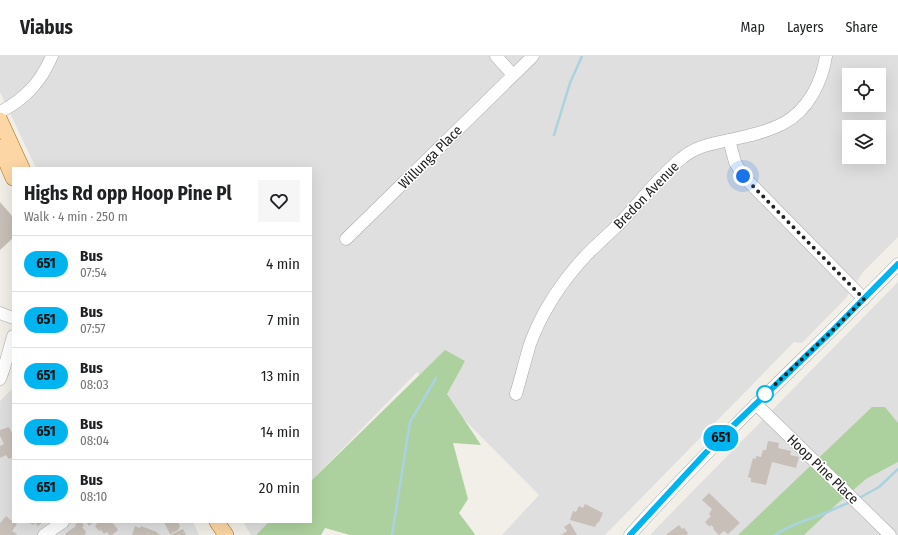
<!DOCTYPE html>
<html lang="en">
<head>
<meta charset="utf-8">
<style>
	:root { --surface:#fff; --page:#f6f6f6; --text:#202124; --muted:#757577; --line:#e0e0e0 }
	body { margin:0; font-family:"Fira Sans Condensed",sans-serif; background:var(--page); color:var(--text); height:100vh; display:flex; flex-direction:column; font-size:15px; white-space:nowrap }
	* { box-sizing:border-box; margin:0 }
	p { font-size:13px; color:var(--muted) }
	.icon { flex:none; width:22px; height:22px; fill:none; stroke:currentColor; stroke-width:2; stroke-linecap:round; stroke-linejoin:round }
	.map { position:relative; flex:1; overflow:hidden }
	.panel { position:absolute; left:12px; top:111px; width:300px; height:356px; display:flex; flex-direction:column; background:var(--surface); border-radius:0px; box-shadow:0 4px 16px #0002 }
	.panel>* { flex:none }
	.badge { padding:0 8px; border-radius:13px; font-size:14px; line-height:26px }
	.fabs { position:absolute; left:842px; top:12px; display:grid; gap:8px }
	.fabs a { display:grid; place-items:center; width:44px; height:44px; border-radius:0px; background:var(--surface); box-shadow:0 4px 16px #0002; font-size:20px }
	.you { position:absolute; width:20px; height:20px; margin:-10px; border:3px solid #fff; border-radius:50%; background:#1a73e8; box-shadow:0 0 0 6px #1a73e833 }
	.map>.badge { position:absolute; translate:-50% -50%; box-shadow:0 0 0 2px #fff }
	.round { display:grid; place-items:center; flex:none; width:42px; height:42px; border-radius:0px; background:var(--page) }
	.head { display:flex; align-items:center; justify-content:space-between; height:68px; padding:0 12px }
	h1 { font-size:19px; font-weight:700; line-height:30px }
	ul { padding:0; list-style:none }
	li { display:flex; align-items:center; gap:12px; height:56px; padding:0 12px; border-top:1px solid var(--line) }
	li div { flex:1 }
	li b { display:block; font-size:15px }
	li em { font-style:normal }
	li .badge { min-width:44px; font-weight:700; text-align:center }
	header { display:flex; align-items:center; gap:24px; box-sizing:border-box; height:56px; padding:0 20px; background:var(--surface); border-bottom:1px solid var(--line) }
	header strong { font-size:19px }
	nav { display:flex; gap:22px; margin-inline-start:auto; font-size:14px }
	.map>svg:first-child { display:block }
	.residential { fill:#e0dfdf; fill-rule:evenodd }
	.forest { fill:#add19e }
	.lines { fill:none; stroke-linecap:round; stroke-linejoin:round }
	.stream { stroke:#aad3df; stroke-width:2.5 }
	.building { fill:#c7bfb8 }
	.minor-casing { stroke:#a9a9a9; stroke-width:13 }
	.major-casing { stroke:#a06b00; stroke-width:16 }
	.minor { stroke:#fff; stroke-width:12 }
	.major { stroke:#fcd6a4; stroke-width:15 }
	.line-casing { stroke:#fff; stroke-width:9 }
	.line { stroke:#00b5ef; stroke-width:6 }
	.walk { stroke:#222; stroke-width:4; stroke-dasharray:0 7.2 }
	.stop-dot { fill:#fff; stroke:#00b5ef; stroke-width:2 }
	.labels { text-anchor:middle; stroke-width:3; stroke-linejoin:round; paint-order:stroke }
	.street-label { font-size:14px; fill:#222; stroke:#fff }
</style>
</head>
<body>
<header>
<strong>Viabus</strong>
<nav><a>Map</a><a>Layers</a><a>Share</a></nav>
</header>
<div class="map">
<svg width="898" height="479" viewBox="0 0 898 479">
	<rect width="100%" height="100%" fill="#f2efe9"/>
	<g class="residential">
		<path d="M 0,0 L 898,0 L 898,181 L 863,216 L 846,242 L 802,287 L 794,286 L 605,479 L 502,479 L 539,439 L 417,316 L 311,425 L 311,112 L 36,112 L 0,36 ZM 849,19 L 879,19 L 879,49 L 849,49 ZM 849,71 L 879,71 L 879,101 L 849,101 Z"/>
		<path d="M 898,226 L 898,479 L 650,479 L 681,447 Z"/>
		<path d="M 13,332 L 13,466 L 193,466 L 199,479 L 0,479 L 0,345 Z"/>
		<path d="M 243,466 L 271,466 L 258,479 L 251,479 Z"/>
	</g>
	<g class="forest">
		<path d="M 445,294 L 465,305 L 447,338 L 481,389 L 453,387 L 468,443 L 459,457 L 474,477 L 475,479 L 350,479 L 325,472 L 321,479 L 256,479 L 269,466 L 311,466 L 311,425 Z"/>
		<path d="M 872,351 L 885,351 L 898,367 L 898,406 L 866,423 L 837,448 L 804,479 L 738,479 Z"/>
	</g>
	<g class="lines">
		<g class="stream">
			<path d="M 554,79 L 570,27 L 582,0"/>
			<path d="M 861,441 L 879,431 L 898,413"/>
			<path d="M 392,479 L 410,366 L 436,322"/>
			<path d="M 775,479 C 791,468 810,463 828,456 C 834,453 841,450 848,447"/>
		</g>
	</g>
	<g class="building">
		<path d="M 0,146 L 13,161 L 13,182 L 0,194 Z"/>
		<path d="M 9,371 L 13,379 L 13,401 L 9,403 L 6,399 L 0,402 L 0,390 L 4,388 L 0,380 L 0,374 Z"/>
		<path d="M 768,385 L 779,387 L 778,392 L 791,395 L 790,399 L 799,401 L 796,412 L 772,406 L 766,429 L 751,426 L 751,422 L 748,421 L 753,402 L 756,403 L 756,400 L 761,401 L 763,394 L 766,394 Z"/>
		<path d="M 709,437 L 740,467 L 728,478 L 724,475 L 719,479 L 713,473 L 714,472 L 711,469 L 710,471 L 705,466 L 711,460 L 709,458 L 712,453 L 702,444 Z"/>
		<path d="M 585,448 L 603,457 L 599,466 L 597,467 L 595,471 L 570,464 L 573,455 L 576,456 L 579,450 L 583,452 Z"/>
		<path d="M 6,460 L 13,466 L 17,468 L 12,475 L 17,478 L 16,479 L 0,479 L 0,467 Z"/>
		<path d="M 28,466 L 43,466 L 38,470 L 35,467 L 33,469 Z"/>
		<path d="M 78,466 L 82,466 L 84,470 L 82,471 L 86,476 L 85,479 L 66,479 L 65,478 L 76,470 L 75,469 Z"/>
		<path d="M 86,466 L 94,466 L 89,470 Z"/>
		<path d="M 95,466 L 112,466 L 118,474 L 112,479 L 109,479 L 107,476 L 104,478 L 101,474 L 99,475 L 95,470 L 97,468 Z"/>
		<path d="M 164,466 L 178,466 L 180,470 L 178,474 L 170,478 Z"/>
		<path d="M 570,467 L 577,479 L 561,479 L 567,475 L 564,471 Z"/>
		<path d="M 679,469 L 682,473 L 684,472 L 688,477 L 687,478 L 688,479 L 666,479 Z"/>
		<path d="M 135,470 L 140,472 L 141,470 L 157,476 L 157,477 L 161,479 L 132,479 Z"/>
		<path d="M 183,473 L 186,479 L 170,479 Z"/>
	</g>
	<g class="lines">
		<defs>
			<g id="minor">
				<path d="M 496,0 L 513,19"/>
				<path d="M 0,56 C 25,43 41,26 52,0"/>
				<path d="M 729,84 L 735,106 L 743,120 L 864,243"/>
				<path d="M 346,183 L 533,0"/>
				<path d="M 0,257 L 13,262"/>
				<path d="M 0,323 L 4,312 L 13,280"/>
				<path d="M 516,338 C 521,321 525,305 530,288 C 541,258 559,230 580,206 C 593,191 608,179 621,166 C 641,145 659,120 682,102 C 696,90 712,88 729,84 C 748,80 767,76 784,67 C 808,54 822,26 826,0"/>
				<path d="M 756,348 L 890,479"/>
				<path d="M 44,479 L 63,466"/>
				<path d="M 630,479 C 715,384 809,299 898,208"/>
			</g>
			<g id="major">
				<path d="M 0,64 L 22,112"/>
				<path d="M 0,91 L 13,122"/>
				<path d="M 217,466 L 226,479"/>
			</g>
		</defs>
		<use href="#minor" class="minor-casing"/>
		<use href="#major" class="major-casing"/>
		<use href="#minor" class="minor"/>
		<use href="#major" class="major"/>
	</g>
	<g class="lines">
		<defs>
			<path id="line" d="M 630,479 L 713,389 L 831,276 L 898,208"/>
		</defs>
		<use href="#line" class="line-casing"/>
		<use href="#line" class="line"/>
		<path class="walk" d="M 743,120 L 864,243 L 831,276 L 765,338"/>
	</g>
	<circle class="stop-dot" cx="765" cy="338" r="8"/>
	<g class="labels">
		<g class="street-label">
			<text transform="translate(430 101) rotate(-45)" y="5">Willunga Place</text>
			<text transform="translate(646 139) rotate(-46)" y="5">Bredon Avenue</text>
			<text transform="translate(823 413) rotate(44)" y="5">Hoop Pine Place</text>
		</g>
	</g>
</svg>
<div class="fabs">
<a><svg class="icon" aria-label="locate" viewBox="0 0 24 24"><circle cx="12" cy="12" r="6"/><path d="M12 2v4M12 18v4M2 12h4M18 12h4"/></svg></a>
<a><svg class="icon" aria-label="layers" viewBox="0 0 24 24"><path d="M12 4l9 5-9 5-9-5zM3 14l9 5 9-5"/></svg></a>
</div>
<div class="you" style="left:743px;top:120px"></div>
<b class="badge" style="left:721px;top:382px;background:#00b5ef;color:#111">651</b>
<section class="panel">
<div class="head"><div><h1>Highs Rd opp Hoop Pine Pl</h1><p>Walk · 4 min · 250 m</p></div><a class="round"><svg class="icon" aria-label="heart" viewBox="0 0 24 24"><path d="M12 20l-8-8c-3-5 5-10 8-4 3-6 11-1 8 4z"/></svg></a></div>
<ul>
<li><span class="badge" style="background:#00b5ef;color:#111">651</span><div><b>Bus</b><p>07:54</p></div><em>4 min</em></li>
<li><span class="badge" style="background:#00b5ef;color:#111">651</span><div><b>Bus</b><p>07:57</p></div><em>7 min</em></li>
<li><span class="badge" style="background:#00b5ef;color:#111">651</span><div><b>Bus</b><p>08:03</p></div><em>13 min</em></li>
<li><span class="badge" style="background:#00b5ef;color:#111">651</span><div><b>Bus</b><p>08:04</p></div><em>14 min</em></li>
<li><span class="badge" style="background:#00b5ef;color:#111">651</span><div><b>Bus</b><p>08:10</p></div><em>20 min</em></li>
</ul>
</section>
</div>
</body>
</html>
